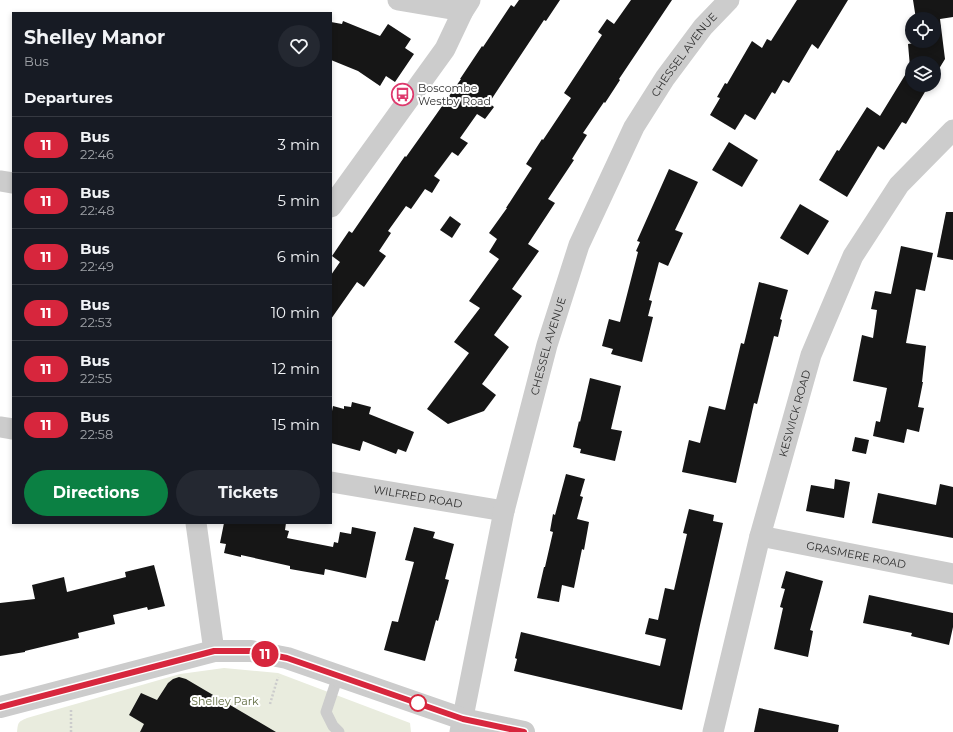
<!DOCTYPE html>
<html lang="en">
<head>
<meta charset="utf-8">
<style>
	:root { --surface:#171b24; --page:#242831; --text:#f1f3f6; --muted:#9ea1a6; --line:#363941; --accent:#0b8043 }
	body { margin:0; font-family:Montserrat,sans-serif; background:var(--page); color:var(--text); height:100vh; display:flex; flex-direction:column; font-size:15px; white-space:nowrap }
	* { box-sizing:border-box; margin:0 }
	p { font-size:13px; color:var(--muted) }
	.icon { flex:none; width:22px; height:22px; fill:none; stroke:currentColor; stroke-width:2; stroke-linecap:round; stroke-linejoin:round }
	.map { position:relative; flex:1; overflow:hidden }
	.sheet { position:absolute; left:12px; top:12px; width:320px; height:512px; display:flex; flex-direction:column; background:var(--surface); border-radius:0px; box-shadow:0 2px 6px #0003 }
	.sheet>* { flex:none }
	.badge { padding:0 8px; border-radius:13px; font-size:14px; line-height:26px }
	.controls { position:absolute; left:905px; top:12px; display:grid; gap:8px }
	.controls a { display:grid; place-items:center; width:36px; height:36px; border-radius:50%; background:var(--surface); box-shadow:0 2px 6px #0003; font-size:20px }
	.map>.badge { position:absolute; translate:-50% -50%; box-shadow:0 0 0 2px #fff }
	h2 { padding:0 12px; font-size:15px; line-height:36px }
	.round { display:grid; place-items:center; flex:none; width:42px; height:42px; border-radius:21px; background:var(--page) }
	.summary { display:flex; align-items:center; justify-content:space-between; height:68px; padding:0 12px }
	h1 { font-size:19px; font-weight:700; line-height:30px }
	.button { display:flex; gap:8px; margin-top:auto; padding:8px 12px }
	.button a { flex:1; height:46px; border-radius:24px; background:var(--accent); color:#fff; font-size:16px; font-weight:700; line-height:46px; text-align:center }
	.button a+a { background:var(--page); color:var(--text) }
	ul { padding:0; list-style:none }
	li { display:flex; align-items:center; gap:12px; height:56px; padding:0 12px; border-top:1px solid var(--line) }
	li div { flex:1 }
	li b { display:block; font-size:15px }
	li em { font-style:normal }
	li .badge { min-width:44px; font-weight:700; text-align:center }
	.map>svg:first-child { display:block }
	.green { fill:#e9ecde }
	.building { fill:#161616 }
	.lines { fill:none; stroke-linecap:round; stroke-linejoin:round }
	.path { stroke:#ccc; stroke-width:2.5; stroke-dasharray:2 2; stroke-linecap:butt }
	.service { stroke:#ccc; stroke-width:11 }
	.minor { stroke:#ccc; stroke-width:21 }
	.tertiary { stroke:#ccc; stroke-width:22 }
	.line-casing { stroke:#fff; stroke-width:9 }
	.line { stroke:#d7263d; stroke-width:6 }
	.stop-dot { fill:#fff; stroke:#d7263d; stroke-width:2 }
	.labels { text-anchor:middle; stroke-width:4; stroke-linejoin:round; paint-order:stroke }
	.street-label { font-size:11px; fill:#2f2f2f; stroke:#fff }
	.poi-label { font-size:11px; fill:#2f2f2f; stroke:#fff; text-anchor:start }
	.park-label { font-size:11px; fill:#5d693e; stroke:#fff }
</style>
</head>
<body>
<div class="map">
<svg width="953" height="732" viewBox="0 0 953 732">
	<rect width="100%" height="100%" fill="#fff"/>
	<path class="green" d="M 224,668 L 278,673 L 410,723 L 411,732 L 17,732 C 18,722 18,722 27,718 L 180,674 Z"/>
	<g class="building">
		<path d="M 519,0 L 560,0 L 546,21 L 544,20 L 489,103 L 494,107 L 485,119 L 477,114 L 460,138 L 468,143 L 458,156 L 452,152 L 434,176 L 440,180 L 432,193 L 425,189 L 411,209 L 406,206 L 388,231 L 391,233 L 379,251 L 386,256 L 364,287 L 357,282 L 331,319 L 331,275 L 340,262 L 332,256 L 349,231 L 352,233 L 405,156 L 406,157 L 433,119 L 461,79 L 460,79 L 482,46 L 483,47 L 511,5 L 514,7 Z"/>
		<path d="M 631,0 L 672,0 L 619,79 L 620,80 L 605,103 L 604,102 L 583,133 L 587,135 L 572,159 L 574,160 L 548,199 L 555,203 L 528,244 L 539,251 L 512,289 L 522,296 L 494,335 L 509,347 L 482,384 L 496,395 L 484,411 L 448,424 L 427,409 L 469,353 L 454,342 L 480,308 L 469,301 L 499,259 L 489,252 L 497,239 L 489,233 L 507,208 L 506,208 L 532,168 L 526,164 L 542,139 L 543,140 L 571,98 L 564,93 L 602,35 L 598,32 L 607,19 L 614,24 Z"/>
		<path d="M 797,0 L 848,0 L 818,49 L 812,44 L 789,83 L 783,80 L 775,94 L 772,92 L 755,120 L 745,114 L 735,130 L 710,115 L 720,98 L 717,97 L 725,83 L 727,84 L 752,41 L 762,48 L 767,39 L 771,41 Z"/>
		<path d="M 913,0 L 953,0 L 953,17 L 940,19 L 945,59 L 934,77 L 934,63 L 912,63 L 912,85 L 929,85 L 906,124 L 902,122 L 884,150 L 878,146 L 847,197 L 819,180 L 837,150 L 839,151 L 867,107 L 880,116 L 910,67 L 908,44 L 920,42 L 919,41 L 934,41 L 934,19 L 916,19 Z"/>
		<path d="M 343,21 L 380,36 L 388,24 L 411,39 L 405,48 L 414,54 L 395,82 L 386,76 L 380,86 L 358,71 L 331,60 L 331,22 L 342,24 Z"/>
		<path d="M 729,142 L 758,160 L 742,187 L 712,170 Z"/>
		<path d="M 669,169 L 698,182 L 675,230 L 683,233 L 668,266 L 659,262 L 649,300 L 652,301 L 648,316 L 653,317 L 642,362 L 611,354 L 613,349 L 602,346 L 609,319 L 620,322 L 638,252 L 636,251 L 640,242 L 637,241 Z"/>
		<path d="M 800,204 L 829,221 L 808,255 L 780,238 Z"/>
		<path d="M 946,212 L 953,212 L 953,260 L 937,257 Z"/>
		<path d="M 450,216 L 461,224 L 452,238 L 440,230 Z"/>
		<path d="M 901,246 L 933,253 L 925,291 L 916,289 L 906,343 L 926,346 L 922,382 L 923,382 L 918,407 L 924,408 L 919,432 L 907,429 L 904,443 L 873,436 L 876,421 L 880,422 L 887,388 L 853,381 L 862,335 L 873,338 L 877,310 L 871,309 L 875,291 L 891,294 Z"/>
		<path d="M 759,282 L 788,290 L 780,319 L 782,320 L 778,337 L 774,336 L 757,404 L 754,403 L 736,483 L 682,472 L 689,440 L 700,443 L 709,406 L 725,410 L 741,343 L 744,344 Z"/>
		<path d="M 590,378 L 621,386 L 611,429 L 622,431 L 615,461 L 580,453 L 581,449 L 573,447 L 579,421 L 580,422 Z"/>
		<path d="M 352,402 L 371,407 L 369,414 L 414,432 L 406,452 L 398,449 L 396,454 L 363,441 L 360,451 L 331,443 L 331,416 L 333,406 L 344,409 L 344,406 L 351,407 Z"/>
		<path d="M 855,437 L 869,440 L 866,454 L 852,451 Z"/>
		<path d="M 566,474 L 585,479 L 580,496 L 583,497 L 577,519 L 589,522 L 584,550 L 582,549 L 574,588 L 562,585 L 559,602 L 537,598 L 544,567 L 545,567 L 553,532 L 550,531 L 553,514 L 555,515 Z"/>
		<path d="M 835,479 L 850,482 L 844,518 L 806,511 L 811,485 L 834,489 Z"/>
		<path d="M 940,484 L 953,487 L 953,538 L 872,523 L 878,493 L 936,505 Z"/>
		<path d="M 689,509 L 714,515 L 713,521 L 723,523 L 700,625 L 682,710 L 514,671 L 517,659 L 515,658 L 521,632 L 660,666 L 666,639 L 645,634 L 649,618 L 658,620 L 665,588 L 674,590 L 687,534 L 683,533 Z"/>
		<path d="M 224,523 L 286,523 L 285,530 L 289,531 L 287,538 L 333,547 L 334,542 L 338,543 L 340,532 L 351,534 L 352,527 L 376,532 L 366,578 L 325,569 L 324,575 L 290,569 L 290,566 L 241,555 L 241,557 L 224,553 L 226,544 L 220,543 Z"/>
		<path d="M 414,527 L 435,532 L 433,538 L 454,544 L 445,579 L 449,580 L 438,621 L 436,620 L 425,661 L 384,650 L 392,621 L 398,622 L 414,562 L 405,560 Z"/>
		<path d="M 154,565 L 165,606 L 148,610 L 147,607 L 113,615 L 115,624 L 78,633 L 79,638 L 25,651 L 25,652 L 0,656 L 0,603 L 35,599 L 32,585 L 64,577 L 67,592 L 126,577 L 125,572 Z"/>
		<path d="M 786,571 L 823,581 L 810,630 L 813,631 L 808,657 L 774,649 L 783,608 L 780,607 L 785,589 L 781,588 Z"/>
		<path d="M 869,595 L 953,613 L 953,627 L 949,645 L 911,636 L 912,633 L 863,623 Z"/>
		<path d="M 179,677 L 186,679 L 276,732 L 140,732 L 144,724 L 129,715 L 141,693 L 157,700 L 168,683 L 173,679 Z"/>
		<path d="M 759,708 L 839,725 L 838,732 L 754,732 Z"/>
	</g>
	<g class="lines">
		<g class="path">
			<path d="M 270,704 L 278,677"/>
			<path d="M 71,732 L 71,709"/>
		</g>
		<path class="service" d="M 338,676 L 326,712 L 333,726 L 339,732"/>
		<g class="minor">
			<path d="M 398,0 L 463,11"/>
			<path d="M 0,181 L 13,183"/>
			<path d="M 331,207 L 445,49 L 463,11 L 470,0"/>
			<path d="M 0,427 L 13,429"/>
			<path id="s1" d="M 331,482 L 504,511"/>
			<path d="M 196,523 L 214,651"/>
			<path id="s2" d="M 760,536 L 953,574"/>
			<path id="s3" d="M 460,732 L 504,511 L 547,345 L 579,245 L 634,127 L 665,78 L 703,27 L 729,0"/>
			<path id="s4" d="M 713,732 L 760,536 L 811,355 L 853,256 L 899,185 L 953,130"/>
		</g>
		<path class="tertiary" d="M 0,707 L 214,651 L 251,651 L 287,658 L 463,719 L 524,732"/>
	</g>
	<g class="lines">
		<defs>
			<path id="line" d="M 0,707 L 214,651 L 251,651 L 287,658 L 463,719 L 524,732"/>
		</defs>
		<use href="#line" class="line-casing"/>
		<use href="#line" class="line"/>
	</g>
	<defs>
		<symbol id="bus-ring" viewBox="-11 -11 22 22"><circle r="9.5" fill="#fff" stroke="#de396d" stroke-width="1.5"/><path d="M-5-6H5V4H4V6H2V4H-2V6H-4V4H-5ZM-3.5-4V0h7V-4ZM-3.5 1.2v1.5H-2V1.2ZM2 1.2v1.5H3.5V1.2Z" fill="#de396d"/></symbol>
	</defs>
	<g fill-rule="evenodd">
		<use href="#bus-ring" x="390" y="82" width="25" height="25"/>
	</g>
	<circle class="stop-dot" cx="418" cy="703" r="8"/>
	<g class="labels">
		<g class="street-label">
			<text dy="4" stroke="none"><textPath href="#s3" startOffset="720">CHESSEL AVENUE</textPath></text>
			<text dy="4" stroke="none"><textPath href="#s3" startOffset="396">CHESSEL AVENUE</textPath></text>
			<text dy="4" stroke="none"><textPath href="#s4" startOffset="329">KESWICK ROAD</textPath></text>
			<text dy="4" stroke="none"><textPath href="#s1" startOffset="88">WILFRED ROAD</textPath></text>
			<text dy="4" stroke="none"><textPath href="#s2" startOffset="98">GRASMERE ROAD</textPath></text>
		</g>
		<g class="poi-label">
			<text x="418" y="92">Boscombe<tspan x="418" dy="13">Westby Road</tspan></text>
		</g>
		<g class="park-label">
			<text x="225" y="705">Shelley Park</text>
		</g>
	</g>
</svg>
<div class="controls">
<a><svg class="icon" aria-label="locate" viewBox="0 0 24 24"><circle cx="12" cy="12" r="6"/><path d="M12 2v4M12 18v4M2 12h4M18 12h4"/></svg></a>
<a><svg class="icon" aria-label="layers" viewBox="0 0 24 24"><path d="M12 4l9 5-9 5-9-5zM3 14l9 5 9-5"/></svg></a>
</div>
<b class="badge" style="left:265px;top:654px;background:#d7263d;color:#fff">11</b>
<section class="sheet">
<div class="summary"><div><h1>Shelley Manor</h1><p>Bus</p></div><a class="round"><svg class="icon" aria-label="heart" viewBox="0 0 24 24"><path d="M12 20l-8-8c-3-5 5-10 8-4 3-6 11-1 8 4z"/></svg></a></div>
<h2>Departures</h2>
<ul>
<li><span class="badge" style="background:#d7263d;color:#fff">11</span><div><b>Bus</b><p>22:46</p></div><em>3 min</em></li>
<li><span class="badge" style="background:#d7263d;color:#fff">11</span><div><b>Bus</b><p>22:48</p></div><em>5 min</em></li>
<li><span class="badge" style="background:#d7263d;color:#fff">11</span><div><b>Bus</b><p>22:49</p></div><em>6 min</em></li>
<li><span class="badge" style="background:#d7263d;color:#fff">11</span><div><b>Bus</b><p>22:53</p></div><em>10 min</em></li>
<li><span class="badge" style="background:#d7263d;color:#fff">11</span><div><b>Bus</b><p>22:55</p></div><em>12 min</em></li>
<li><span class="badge" style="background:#d7263d;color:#fff">11</span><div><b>Bus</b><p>22:58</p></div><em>15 min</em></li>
</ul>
<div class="button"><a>Directions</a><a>Tickets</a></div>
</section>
</div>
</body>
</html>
